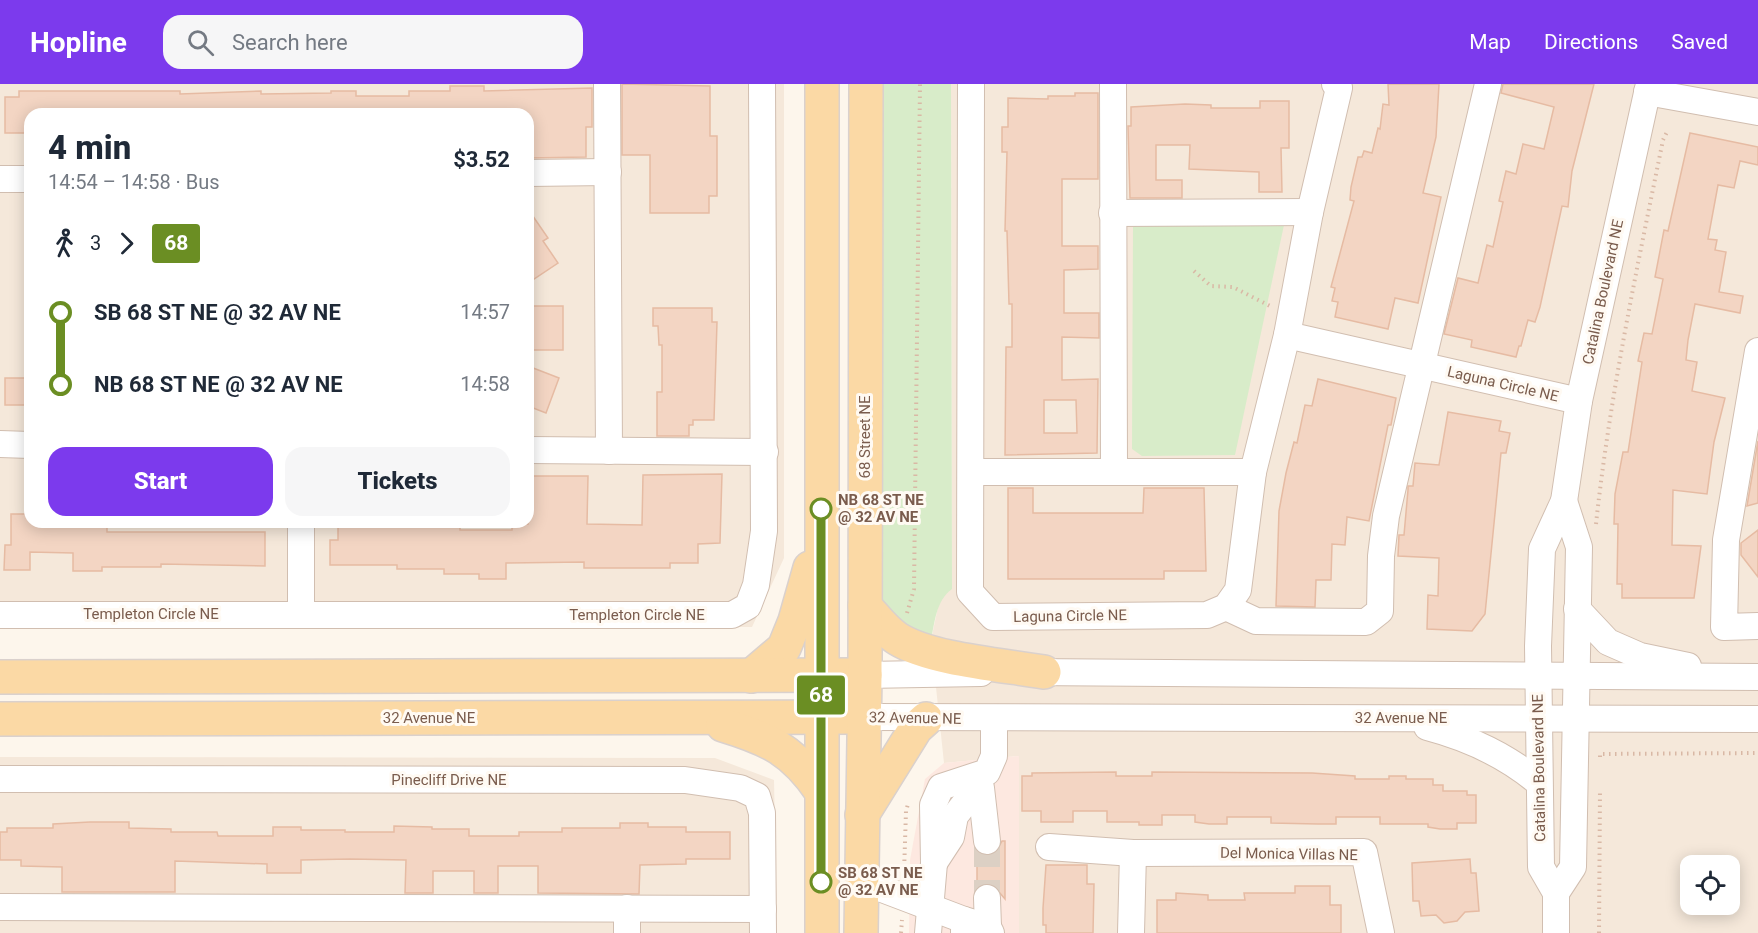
<!DOCTYPE html>
<html lang="en">
<head>
<meta charset="utf-8">
<style>
	:root { --surface:#fff; --page:#f6f6f7; --text:#1f2937; --muted:#747a83; --accent:#7c3aed }
	body { margin:0; font-family:Roboto,sans-serif; background:var(--page); color:var(--text); height:100vh; display:flex; flex-direction:column; font-size:22px; white-space:nowrap }
	* { box-sizing:border-box; margin:0 }
	p { font-size:20px; color:var(--muted) }
	.icon { flex:none; width:33px; height:33px; fill:none; stroke:currentColor; stroke-width:2; stroke-linecap:round; stroke-linejoin:round }
	.map { position:relative; flex:1; overflow:hidden }
	.panel { position:absolute; left:24px; top:24px; width:510px; height:420px; display:flex; flex-direction:column; background:var(--surface); border-radius:18px; box-shadow:0 3px 15px #0003 }
	.panel>* { flex:none }
	.badge { padding:0 12px; border-radius:4px; font-size:21px; line-height:39px }
	.controls { position:absolute; left:1680px; top:771px; display:grid; gap:12px }
	.controls a { display:grid; place-items:center; width:60px; height:60px; border-radius:12px; background:var(--surface); box-shadow:0 3px 15px #0003; font-size:30px }
	.map>.badge { position:absolute; translate:-50% -50%; box-shadow:0 0 0 3px #fff }
	.legs { display:flex; align-items:center; gap:9px; height:66px; padding:0 24px; font-size:20px }
	.legs p { margin-inline-start:auto }
	.overview { display:flex; align-items:center; justify-content:space-between; height:102px; padding:0 24px }
	h1 { font-size:33px; font-weight:800; line-height:45px }
	.button { display:flex; gap:12px; margin-top:auto; padding:12px 24px }
	.button a { flex:1; height:69px; border-radius:18px; background:var(--accent); color:#fff; font-size:24px; font-weight:800; line-height:69px; text-align:center }
	.button a+a { background:var(--page); color:var(--text) }
	ul { padding:0 24px; list-style:none }
	li { display:flex; align-items:center; gap:21px; height:72px; font-size:22px }
	li i { display:grid; place-items:center; width:9px; height:100%; margin:0 8px; background:currentColor }
	li i::after { content:''; width:15px; height:15px; margin:-8px; border:4px solid; border-radius:50%; background:var(--surface) }
	li p { margin-inline-start:auto }
	li:first-child i { background:linear-gradient(#0000 50%,currentColor 0) }
	li:last-child i { background:linear-gradient(currentColor 50%,#0000 0) }
	header { display:flex; align-items:center; gap:36px; box-sizing:border-box; height:84px; padding:0 30px; background:var(--accent); color:#fff }
	header strong { font-size:28px }
	nav { display:flex; gap:33px; margin-inline-start:auto; font-size:21px }
	.search { width:420px; height:54px; background:var(--page); display:flex; align-items:center; gap:15px; box-sizing:border-box; padding:0 21px; border-radius:18px; color:var(--muted); font-size:22px }
	.map>svg:first-child { display:block }
	.residential { fill:#f5e8da; fill-rule:evenodd }
	.commercial { fill:#fde8e0 }
	.green { fill:#d8ecc9 }
	.building { fill:#f3d5c3; stroke:#e6bba3; stroke-width:1.5; fill-rule:evenodd }
	.lines { fill:none; stroke-linecap:round; stroke-linejoin:round }
	.minor-tunnel { stroke:#dcd0c4; stroke-width:26; stroke-dasharray:26 13; stroke-linecap:butt }
	.minor-casing { stroke:#d1beb0; stroke-width:28 }
	.major-casing { stroke:#dad1cd; stroke-width:36 }
	.path { stroke:#d9b8a5; stroke-width:4; stroke-dasharray:1.5 4.5; stroke-linecap:butt }
	.minor { stroke:#fff; stroke-width:26 }
	.major { stroke:#fbd9a5; stroke-width:33 }
	.line-1-casing { stroke:#fff; stroke-width:14 }
	.line-1 { stroke:#6b8e23; stroke-width:9 }
	.stop-1-dot { fill:#fff; stroke:#6b8e23; stroke-width:3 }
	.labels { text-anchor:middle; stroke-width:6; stroke-linejoin:round; paint-order:stroke }
	.street-label { font-size:15px; fill:#7a5c4d; stroke:#fffaf3 }
	.stop-label { font-size:15px; font-weight:bold; fill:#7a5c4d; stroke:#fffaf3; text-anchor:start }
</style>
</head>
<body>
<header>
<strong>Hopline</strong>
<div class="search"><svg class="icon" aria-label="search" viewBox="0 0 24 24"><circle cx="10" cy="10" r="6"/><path d="M15 15l6 6"/></svg>Search here</div>
<nav><a>Map</a><a>Directions</a><a>Saved</a></nav>
</header>
<div class="map">
<svg width="1758" height="849" viewBox="0 0 1758 849">
	<rect width="100%" height="100%" fill="#fdf6ec"/>
	<g class="residential">
		<path d="M 0,0 L 784,0 L 784,474 L 752,543 L 0,543 ZM 30,30 L 528,30 L 528,438 L 30,438 Z"/>
		<path d="M 951,0 L 1758,0 L 1758,849 L 1019,849 L 1019,672 L 944,679 L 931,556 L 938,523 L 943,511 L 952,504 ZM 1690,782 L 1730,782 L 1730,820 L 1690,820 Z"/>
		<path d="M 0,673 L 715,674 L 774,696 L 777,849 L 0,849 Z"/>
	</g>
	<path class="commercial" d="M 1019,672 L 1019,849 L 909,849 L 910,776 L 925,695 L 944,679 Z"/>
	<g class="green">
		<path d="M 879,0 L 951,0 L 952,505 C 936,517 935,537 931,556 L 906,547 L 883,525 L 878,501 Z"/>
		<path d="M 1133,141 L 1284,141 L 1235,371 L 1142,372 L 1132,365 Z"/>
	</g>
	<g class="building">
		<path d="M 622,0 L 710,2 L 710,52 L 717,52 L 717,112 L 709,112 L 709,129 L 650,129 L 650,71 L 622,71 Z"/>
		<path d="M 1388,0 L 1439,0 L 1436,53 L 1423,109 L 1441,113 L 1418,219 L 1395,214 L 1388,245 L 1335,233 L 1338,218 L 1332,217 L 1335,204 L 1331,203 L 1354,117 L 1350,116 L 1351,103 L 1358,73 L 1362,73 L 1364,67 L 1372,69 L 1378,44 L 1380,45 L 1383,20 L 1389,21 Z"/>
		<path d="M 1503,0 L 1594,0 L 1572,87 L 1568,123 L 1562,122 L 1540,223 L 1535,238 L 1528,236 L 1521,262 L 1519,262 L 1516,273 L 1471,263 L 1472,256 L 1444,250 L 1458,194 L 1478,199 L 1487,161 L 1493,163 L 1503,118 L 1499,117 L 1506,87 L 1516,90 L 1523,60 L 1544,65 L 1554,23 L 1501,9 Z"/>
		<path d="M 450,2 L 484,2 L 484,7 L 592,4 L 592,43 L 586,43 L 586,73 L 528,74 L 528,30 L 30,30 L 30,49 L 5,49 L 5,13 L 19,13 L 19,7 L 180,7 L 180,10 L 261,7 L 261,10 L 331,9 L 331,7 L 356,7 L 356,12 L 409,12 L 409,7 L 450,7 Z"/>
		<path d="M 1075,9 L 1098,9 L 1098,95 L 1062,95 L 1062,162 L 1098,162 L 1098,185 L 1064,186 L 1064,229 L 1099,229 L 1099,254 L 1062,253 L 1062,296 L 1098,295 L 1097,369 L 1005,371 L 1006,263 L 1012,263 L 1012,220 L 1009,220 L 1007,147 L 1005,147 L 1007,68 L 1002,68 L 1002,43 L 1008,43 L 1008,14 L 1048,15 L 1048,12 L 1075,12 ZM 1044,316 L 1076,316 L 1077,349 L 1044,349 Z"/>
		<path d="M 1260,17 L 1289,17 L 1289,64 L 1281,64 L 1282,108 L 1259,108 L 1259,88 L 1189,85 L 1190,61 L 1156,61 L 1156,96 L 1182,96 L 1182,114 L 1130,114 L 1128,42 L 1131,42 L 1131,23 L 1185,20 L 1211,21 L 1211,24 L 1260,24 Z"/>
		<path d="M 1690,49 L 1758,63 L 1758,81 L 1740,77 L 1734,104 L 1718,101 L 1708,155 L 1717,156 L 1715,166 L 1726,168 L 1719,208 L 1743,212 L 1740,229 L 1695,220 L 1688,256 L 1686,276 L 1697,278 L 1692,307 L 1725,314 L 1714,358 L 1707,410 L 1673,406 L 1672,461 L 1701,462 L 1694,514 L 1622,514 L 1622,500 L 1617,500 L 1618,440 L 1614,440 L 1615,410 L 1623,368 L 1628,368 L 1642,278 L 1638,277 L 1644,249 L 1652,250 L 1663,195 L 1655,193 L 1664,146 L 1668,147 Z"/>
		<path d="M 528,125 L 548,154 L 543,157 L 558,179 L 528,199 Z"/>
		<rect x="528" y="222" width="35" height="44"/>
		<path d="M 653,224 L 712,224 L 712,238 L 717,238 L 714,336 L 693,336 L 693,341 L 689,341 L 689,352 L 657,352 L 657,308 L 662,308 L 662,261 L 659,261 L 658,242 L 653,242 Z"/>
		<path d="M 528,282 L 559,294 L 546,329 L 528,322 Z"/>
		<rect x="5" y="294" width="25" height="27"/>
		<path d="M 1318,295 L 1396,314 L 1391,341 L 1388,341 L 1369,437 L 1347,433 L 1345,461 L 1332,460 L 1331,496 L 1316,496 L 1315,523 L 1276,522 L 1279,427 L 1286,389 L 1294,358 L 1297,359 L 1305,321 L 1312,322 Z"/>
		<path d="M 1448,328 L 1501,337 L 1499,347 L 1510,349 L 1506,369 L 1501,369 L 1485,530 L 1472,547 L 1427,545 L 1428,511 L 1438,512 L 1439,474 L 1398,472 L 1399,451 L 1404,451 L 1408,406 L 1408,402 L 1413,402 L 1415,379 L 1439,381 Z"/>
		<path d="M 1758,357 L 1758,419 L 1747,422 Z"/>
		<path d="M 722,390 L 720,459 L 698,460 L 698,479 L 670,479 L 670,484 L 584,484 L 584,478 L 506,479 L 506,495 L 479,495 L 479,490 L 444,490 L 444,485 L 397,485 L 397,481 L 330,481 L 330,456 L 338,456 L 338,438 L 419,438 L 419,442 L 460,441 L 460,446 L 512,446 L 512,440 L 528,440 L 528,392 L 588,392 L 587,440 L 642,441 L 643,391 Z"/>
		<path d="M 1008,404 L 1033,404 L 1033,429 L 1143,429 L 1144,404 L 1204,404 L 1206,487 L 1164,487 L 1164,495 L 1008,495 Z"/>
		<path d="M 11,430 L 30,430 L 30,438 L 107,440 L 107,448 L 265,448 L 265,482 L 161,480 L 161,483 L 102,483 L 102,487 L 73,487 L 73,469 L 30,468 L 30,486 L 4,486 L 5,461 L 11,461 Z"/>
		<path d="M 1758,446 L 1758,493 L 1741,471 L 1741,459 Z"/>
		<path d="M 1116,688 L 1116,692 L 1152,692 L 1152,688 L 1312,689 L 1355,692 L 1355,695 L 1389,695 L 1389,692 L 1406,692 L 1406,695 L 1433,695 L 1433,701 L 1443,701 L 1443,707 L 1467,707 L 1467,711 L 1476,711 L 1476,739 L 1457,739 L 1457,745 L 1440,745 L 1428,743 L 1428,740 L 1380,740 L 1380,733 L 1336,733 L 1336,740 L 1318,740 L 1271,739 L 1271,733 L 1227,733 L 1227,740 L 1209,740 L 1195,738 L 1195,731 L 1162,731 L 1162,741 L 1139,741 L 1139,738 L 1107,738 L 1107,727 L 1073,727 L 1073,738 L 1041,738 L 1041,727 L 1022,727 L 1022,692 L 1032,692 L 1032,689 Z"/>
		<path d="M 90,738 L 129,738 L 129,744 L 171,745 L 171,748 L 217,748 L 218,752 L 273,752 L 273,743 L 301,743 L 301,746 L 345,746 L 345,748 L 394,748 L 394,742 L 432,743 L 432,745 L 469,745 L 469,752 L 519,752 L 519,748 L 562,748 L 562,744 L 620,744 L 620,739 L 648,739 L 648,743 L 686,743 L 686,748 L 730,748 L 730,775 L 686,775 L 686,780 L 640,781 L 639,810 L 538,809 L 538,782 L 498,782 L 498,809 L 474,809 L 474,787 L 433,787 L 433,809 L 405,809 L 406,776 L 350,775 L 301,776 L 301,789 L 267,789 L 267,780 L 175,777 L 175,808 L 62,808 L 62,783 L 21,782 L 21,776 L 0,776 L 0,748 L 7,748 L 7,744 L 53,744 L 53,740 Z"/>
		<path d="M 1002,757 L 1005,757 L 1005,815 L 993,801 L 986,799 L 977,803 L 977,768 L 988,772 L 995,769 Z"/>
		<path d="M 1470,775 L 1471,789 L 1476,789 L 1479,827 L 1465,828 L 1457,837 L 1444,839 L 1436,831 L 1421,832 L 1419,817 L 1413,817 L 1412,779 Z"/>
		<path d="M 1046,781 L 1087,781 L 1087,800 L 1094,800 L 1093,849 L 1046,849 L 1046,841 L 1043,841 L 1043,824 Z"/>
		<path d="M 1295,802 L 1330,802 L 1330,821 L 1341,821 L 1341,849 L 1157,849 L 1157,816 L 1176,816 L 1176,809 L 1208,811 L 1208,816 L 1245,816 L 1244,809 L 1295,809 Z"/>
	</g>
	<g class="lines">
		<path class="minor-tunnel" d="M 987,757 L 987,814"/>
		<defs>
			<g id="minor">
				<path d="M 607,0 L 609,367"/>
				<path d="M 971,0 L 970,508 L 993,533 L 1207,531 L 1226,523 L 1238,506 L 1253,388 L 1287,251 L 1310,128 L 1339,4 L 1335,0"/>
				<path d="M 1113,0 L 1114,387"/>
				<path d="M 1647,8 L 1758,28"/>
				<path d="M 528,89 L 608,88"/>
				<path d="M 0,95 L 30,95"/>
				<path d="M 1112,129 L 1310,128"/>
				<path d="M 1287,251 L 1579,317"/>
				<path d="M 1758,267 L 1726,456 L 1724,543 L 1758,542"/>
				<path d="M 0,360 L 30,361"/>
				<path d="M 528,366 L 765,368"/>
				<path d="M 971,388 L 1253,388"/>
				<path d="M 301,438 L 301,530"/>
				<path d="M 1226,523 L 1256,537 L 1366,538 L 1380,527 L 1381,472 L 1386,432 L 1488,0"/>
				<path d="M 1577,525 L 1608,558 L 1640,572 L 1688,582"/>
				<path d="M 0,531 L 732,531 L 748,522 L 756,501 L 764,447 L 762,0"/>
				<path d="M 1026,588 L 1758,593"/>
				<path d="M 865,591 L 981,589"/>
				<path d="M 864,633 L 1758,635"/>
				<path d="M 1427,643 C 1469,654 1506,671 1539,699"/>
				<path d="M 0,695 L 685,696 L 740,704 L 757,712 L 762,729 L 763,849"/>
				<path d="M 981,704 L 987,757"/>
				<path d="M 1049,763 L 1133,769 L 1364,768 L 1381,849"/>
				<path d="M 934,779 L 951,753 L 955,732 L 965,719 L 982,719"/>
				<path d="M 861,797 L 964,836 L 964,849"/>
				<path d="M 1556,809 L 1573,783 L 1579,463 L 1564,417"/>
				<path d="M 987,814 L 988,843"/>
				<path d="M 0,823 L 763,825"/>
				<path d="M 627,824 L 627,849"/>
				<path d="M 964,836 L 988,843 L 991,849"/>
				<path d="M 928,849 L 934,779 L 933,721 L 941,703 L 987,688 L 994,672 L 994,635"/>
				<path d="M 1131,849 L 1133,769"/>
				<path d="M 1556,849 L 1556,809 L 1541,783 L 1538,562 L 1542,465 L 1564,417 L 1579,317 L 1649,0"/>
			</g>
			<g id="major">
				<path d="M 865,522 C 875,533 885,547 898,555 C 932,576 1004,581 1044,588"/>
				<path d="M 751,592 L 784,564 L 795,537 L 810,484"/>
				<path d="M 0,593 L 865,591"/>
				<path d="M 0,635 L 864,633"/>
				<path d="M 723,641 C 769,655 793,666 821,707"/>
				<path d="M 862,731 L 916,644 L 926,635"/>
				<path d="M 822,849 L 822,0"/>
				<path d="M 861,849 L 865,591 L 866,0"/>
			</g>
		</defs>
		<use href="#minor" class="minor-casing"/>
		<use href="#major" class="major-casing"/>
		<g class="path">
			<path d="M 1194,187 L 1211,202 L 1233,203 L 1270,222"/>
			<path d="M 1596,440 C 1610,310 1637,184 1663,56 L 1668,46"/>
			<path d="M 907,529 L 914,505 L 920,0"/>
			<path d="M 1600,673 L 1600,670 L 1758,669"/>
			<path d="M 904,789 L 906,727 L 908,720"/>
			<path d="M 901,849 L 902,836"/>
			<path d="M 1599,849 L 1600,705"/>
		</g>
		<use href="#minor" class="minor"/>
		<use href="#major" class="major"/>
	</g>
	<g class="lines">
		<defs>
			<path id="line-1" d="M 821,425 L 821,798"/>
		</defs>
		<use href="#line-1" class="line-1-casing"/>
		<use href="#line-1" class="line-1"/>
	</g>
	<g class="stop-1-dot">
		<circle cx="821" cy="425" r="10"/>
		<circle cx="821" cy="798" r="10"/>
	</g>
	<g class="labels">
		<g class="street-label">
			<text transform="translate(1603 208) rotate(-78)" y="5">Catalina Boulevard NE</text>
			<text transform="translate(1503 300) rotate(13)" y="5">Laguna Circle NE</text>
			<text transform="translate(865 353) rotate(-90)" y="5">68 Street NE</text>
			<text x="151" y="535">Templeton Circle NE</text>
			<text x="637" y="536">Templeton Circle NE</text>
			<text transform="translate(1070 532) rotate(-1)" y="5">Laguna Circle NE</text>
			<text x="429" y="639">32 Avenue NE</text>
			<text transform="translate(915 634) rotate(1)" y="5">32 Avenue NE</text>
			<text x="1401" y="639">32 Avenue NE</text>
			<text transform="translate(1539 684) rotate(-91)" y="5">Catalina Boulevard NE</text>
			<text x="449" y="701">Pinecliff Drive NE</text>
			<text transform="translate(1289 770) rotate(1)" y="5">Del Monica Villas NE</text>
		</g>
		<g class="stop-label">
			<text x="838" y="421">NB 68 ST NE<tspan x="838" dy="17">@ 32 AV NE</tspan></text>
			<text x="838" y="794">SB 68 ST NE<tspan x="838" dy="17">@ 32 AV NE</tspan></text>
		</g>
	</g>
</svg>
<div class="controls">
<a><svg class="icon" aria-label="locate" viewBox="0 0 24 24"><circle cx="12" cy="12" r="6"/><path d="M12 2v4M12 18v4M2 12h4M18 12h4"/></svg></a>
</div>
<b class="badge" style="left:821px;top:611px;background:#6b8e23;color:#fff">68</b>
<section class="panel">
<div class="overview"><div><h1>4 min</h1><p>14:54 – 14:58 · Bus</p></div><b>$3.52</b></div>
<div class="legs"><svg class="icon" aria-label="walk" viewBox="0 0 24 24"><circle cx="13" cy="4" r="2"/><path d="M13 8l-2 6 4 7M11 14l-3 7M7 12l3-4h3l4 4"/></svg>3<svg class="icon" aria-label="forward" viewBox="0 0 24 24"><path d="M9 5l7 7-7 7"/></svg><b class="badge" style="background:#6b8e23;color:#fff">68</b></div>
<ul>
<li><i style="color:#6b8e23"></i><b>SB 68 ST NE @ 32 AV NE</b><p>14:57</p></li>
<li><i style="color:#6b8e23"></i><b>NB 68 ST NE @ 32 AV NE</b><p>14:58</p></li>
</ul>
<div class="button"><a>Start</a><a>Tickets</a></div>
</section>
</div>
</body>
</html>
